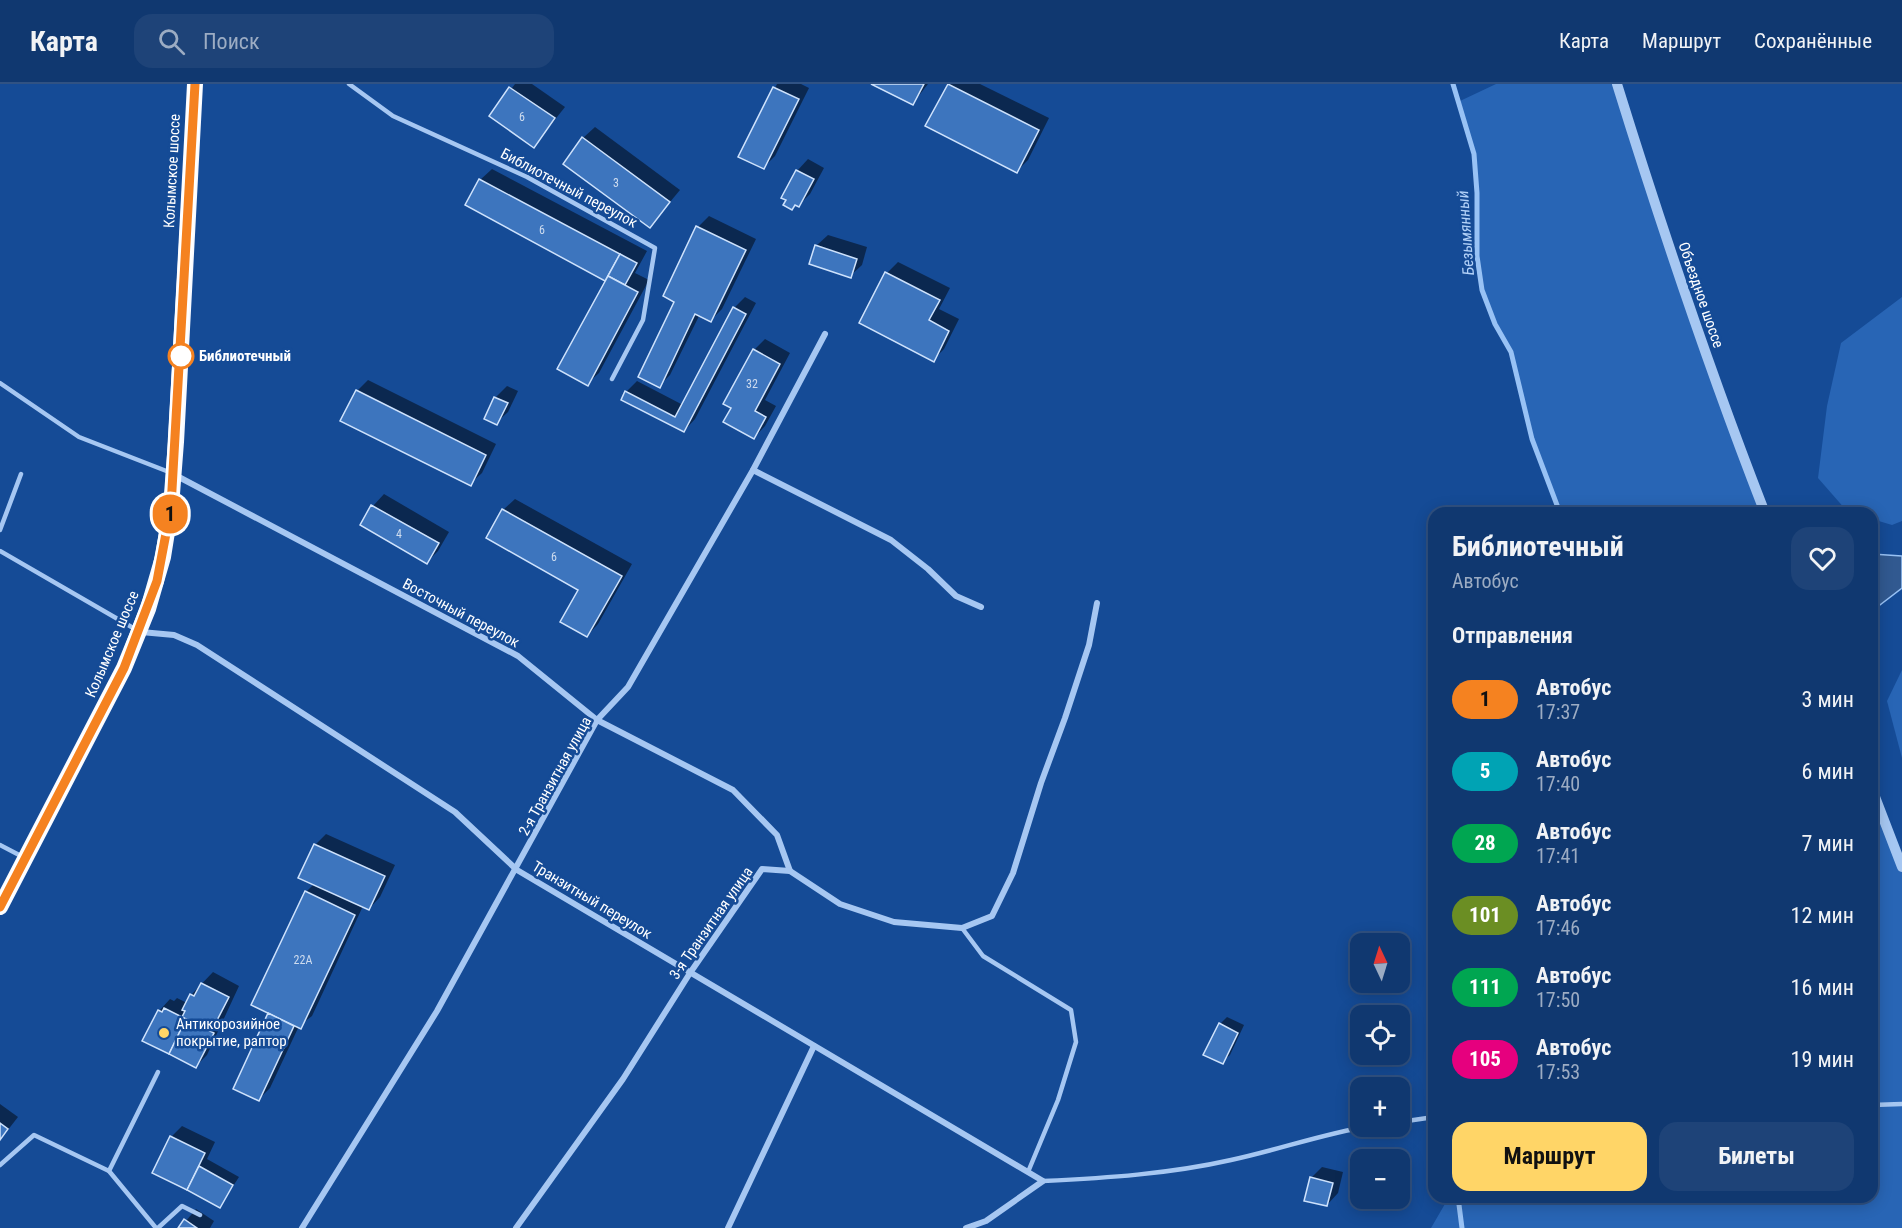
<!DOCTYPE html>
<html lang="ru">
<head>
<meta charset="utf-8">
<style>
	:root { --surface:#103870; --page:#1e4378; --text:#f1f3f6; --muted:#9cacc3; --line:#305283; --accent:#ffd567 }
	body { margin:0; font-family:"Roboto Condensed",sans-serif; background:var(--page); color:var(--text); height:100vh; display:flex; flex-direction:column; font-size:22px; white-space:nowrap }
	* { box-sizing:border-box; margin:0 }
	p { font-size:20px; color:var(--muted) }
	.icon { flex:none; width:33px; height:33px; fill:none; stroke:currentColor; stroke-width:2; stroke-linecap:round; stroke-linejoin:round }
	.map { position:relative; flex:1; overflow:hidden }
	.details { position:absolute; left:1428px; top:423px; width:450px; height:696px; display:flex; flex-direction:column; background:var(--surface); border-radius:18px; box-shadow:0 3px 15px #0003,0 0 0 2px var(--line) }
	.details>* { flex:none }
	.badge { padding:0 12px; border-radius:20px; font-size:21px; line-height:39px }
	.needle { width:39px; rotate:356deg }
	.controls { position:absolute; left:1350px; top:849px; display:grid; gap:12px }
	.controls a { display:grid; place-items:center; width:60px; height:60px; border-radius:12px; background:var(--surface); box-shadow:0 3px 15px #0003,0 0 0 2px var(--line); font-size:30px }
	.map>.badge { position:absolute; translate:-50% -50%; box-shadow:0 0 0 3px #fff }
	h2 { padding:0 24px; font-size:22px; line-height:54px }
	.round { display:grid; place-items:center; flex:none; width:63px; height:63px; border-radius:18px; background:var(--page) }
	.head { display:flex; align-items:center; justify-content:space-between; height:102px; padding:0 24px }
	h1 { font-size:28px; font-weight:700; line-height:45px }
	.primary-button { display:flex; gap:12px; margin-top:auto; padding:12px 24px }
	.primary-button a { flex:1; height:69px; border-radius:18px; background:var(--accent); color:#111; font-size:24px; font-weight:700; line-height:69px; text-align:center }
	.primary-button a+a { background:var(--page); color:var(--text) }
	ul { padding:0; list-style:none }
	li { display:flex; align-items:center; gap:18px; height:72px; padding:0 24px }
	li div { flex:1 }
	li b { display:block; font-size:22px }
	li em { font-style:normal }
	li .badge { min-width:66px; font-weight:700; text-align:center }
	header { display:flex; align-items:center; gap:36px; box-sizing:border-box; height:84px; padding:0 30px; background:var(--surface); border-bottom:2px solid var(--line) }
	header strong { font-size:28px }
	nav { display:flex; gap:33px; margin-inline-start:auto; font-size:21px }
	.search { width:420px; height:54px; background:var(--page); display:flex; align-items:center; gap:15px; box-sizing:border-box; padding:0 21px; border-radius:18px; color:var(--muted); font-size:22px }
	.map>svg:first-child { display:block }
	.green { fill:#2865b5 }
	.water { fill:#315990; stroke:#98c2f5; stroke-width:1.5 }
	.shadow { fill:#0007 }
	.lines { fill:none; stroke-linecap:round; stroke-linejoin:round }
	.stream { stroke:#98c2f5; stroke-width:5 }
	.building { fill:#3d75be; stroke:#cee2fc; stroke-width:1.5 }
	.service { stroke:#a6c7f2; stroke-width:4.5 }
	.minor { stroke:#a6c7f2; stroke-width:6 }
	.tertiary { stroke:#a6c7f2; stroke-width:10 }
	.trunk { stroke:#f8faff; stroke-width:16 }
	.line-casing { stroke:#fff; stroke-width:14 }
	.line { stroke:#f58220; stroke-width:9 }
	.stop-dot { fill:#fff; stroke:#f58220; stroke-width:3 }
	.poi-dot { fill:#ffd567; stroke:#154b96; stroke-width:2 }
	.labels { text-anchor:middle; stroke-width:5; stroke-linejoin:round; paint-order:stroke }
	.number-label { font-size:12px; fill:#cedcef }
	.street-label { font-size:15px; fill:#fff; stroke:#154b96 }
	.stop-label { font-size:15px; font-weight:bold; fill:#fff; stroke:#154b96; text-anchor:start }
	.poi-label { font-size:15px; fill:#fff; stroke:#154b96; text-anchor:start }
	.water-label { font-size:16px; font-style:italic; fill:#b2d1f8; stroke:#154b96 }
</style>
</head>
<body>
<header>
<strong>Карта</strong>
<div class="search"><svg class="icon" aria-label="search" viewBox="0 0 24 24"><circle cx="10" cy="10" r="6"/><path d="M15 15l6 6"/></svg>Поиск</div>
<nav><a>Карта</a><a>Маршрут</a><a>Сохранённые</a></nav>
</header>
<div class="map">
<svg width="1902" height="1144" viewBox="0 0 1902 1144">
	<rect width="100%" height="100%" fill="#154b96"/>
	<g class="green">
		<path d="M 1496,0 L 1617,0 L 1765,429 L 1560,429 L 1532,355 L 1511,268 L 1495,240 L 1482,206 L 1477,172 L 1477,109 L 1474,70 L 1460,17 Z"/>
		<path d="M 1902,213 L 1902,437 L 1892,441 L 1872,435 L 1872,429 L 1846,426 L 1818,394 L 1827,322 L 1841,259 Z"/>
		<path d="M 1902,586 L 1902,674 L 1887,617 Z"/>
		<path d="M 1872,705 L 1902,783 L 1902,1144 L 1431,1144 L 1449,1113 L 1872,1113 Z"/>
	</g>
	<path class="water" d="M 1872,470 L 1902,472 L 1902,504 L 1872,527 Z"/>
	<g class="shadow">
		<path d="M 515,0 L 532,0 L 565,23 L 534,62 L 491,32 Z"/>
		<path d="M 777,0 L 801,0 L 809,4 L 775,72 L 763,84 L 740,72 Z"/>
		<path d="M 874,0 L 928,0 L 913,19 Z"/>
		<path d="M 948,0 L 980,0 L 1049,34 L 1028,76 L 1017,87 L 927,42 Z"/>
		<path d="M 595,43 L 680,106 L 650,142 L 583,54 Z"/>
		<path d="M 808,75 L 824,84 L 810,110 L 799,121 L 797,87 Z"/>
		<path d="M 492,85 L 647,167 L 635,189 L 649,196 L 599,289 L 587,300 L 607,196 L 467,121 L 480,96 Z"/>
		<path d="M 709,132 L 756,155 L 722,225 L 711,236 L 700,230 L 670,291 L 659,302 L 676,217 L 698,143 Z"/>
		<path d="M 828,151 L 867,163 L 862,181 L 850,192 L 816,162 Z"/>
		<path d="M 898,178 L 950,204 L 939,225 L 959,235 L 944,265 L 933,276 L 861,239 L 887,189 Z"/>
		<path d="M 745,213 L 756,219 L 695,335 L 684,347 L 626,308 L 637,297 L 683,321 L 734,224 Z"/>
		<path d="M 765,255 L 790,269 L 765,316 L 776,322 L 765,342 L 754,354 L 733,323 L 754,266 Z"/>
		<path d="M 368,296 L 496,360 L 482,389 L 470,400 L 357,307 Z"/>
		<path d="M 507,302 L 518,307 L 508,328 L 496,339 L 486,334 L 496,313 Z"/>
		<path d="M 384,410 L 449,448 L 438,467 L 427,478 L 362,440 L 373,422 Z"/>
		<path d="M 515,415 L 632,480 L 598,540 L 587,552 L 580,505 L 503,426 Z"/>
		<path d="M 326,750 L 395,781 L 380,813 L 369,825 L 363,822 L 312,932 L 299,942 L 270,1004 L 259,1015 L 270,929 L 306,808 L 314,800 L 315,761 Z"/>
		<path d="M 213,888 L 239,902 L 207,971 L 196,982 L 159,927 L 170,915 L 174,917 L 177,914 L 187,919 L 191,911 Z"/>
		<path d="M 1227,933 L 1244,941 L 1230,971 L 1222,978 L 1220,940 Z"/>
		<path d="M 0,1020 L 18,1033 L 0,1056 Z"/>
		<path d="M 182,1042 L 215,1058 L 207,1075 L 239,1093 L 220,1122 L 154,1088 L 171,1053 Z"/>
		<path d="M 1322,1083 L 1343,1088 L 1338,1109 L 1327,1121 L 1311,1094 Z"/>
		<path d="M 196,1125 L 214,1137 L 210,1144 L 180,1144 Z"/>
	</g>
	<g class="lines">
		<g class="stream">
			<path d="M 1453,0 L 1474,70 L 1477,109 L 1477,172 L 1482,206 L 1495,240 L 1511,268 L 1532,355 L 1560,429"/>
			<path d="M 1458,1113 L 1462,1144"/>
		</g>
	</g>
	<g class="building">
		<path d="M 871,0 L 924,0 L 913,21 Z"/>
		<path d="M 948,0 L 1039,46 L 1017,89 L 925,42 Z"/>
		<path d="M 509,3 L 555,34 L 534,64 L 489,32 Z"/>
		<path d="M 773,3 L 799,15 L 764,85 L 738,73 Z"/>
		<path d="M 582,53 L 670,118 L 650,144 L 563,80 Z"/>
		<path d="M 796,86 L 814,95 L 799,123 L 795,121 L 792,126 L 783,121 L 786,116 L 781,114 Z"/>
		<path d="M 479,95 L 620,170 L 605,197 L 465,121 Z"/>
		<path d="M 696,142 L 746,166 L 711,238 L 695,230 L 660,304 L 638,293 L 674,218 L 663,212 Z"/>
		<path d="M 815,161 L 857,175 L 851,194 L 809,180 Z"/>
		<path d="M 620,170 L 637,179 L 625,201 L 608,192 Z"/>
		<path d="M 885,188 L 940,216 L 929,236 L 949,247 L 934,278 L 859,239 Z"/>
		<path d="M 608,192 L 638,208 L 588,302 L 557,285 Z"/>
		<path d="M 733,223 L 746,230 L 684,348 L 621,316 L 625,307 L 675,333 Z"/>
		<path d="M 753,265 L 780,280 L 755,327 L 766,333 L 754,355 L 723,338 L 731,324 L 723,320 Z"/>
		<path d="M 356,306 L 486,371 L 471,402 L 340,337 Z"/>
		<path d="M 494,313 L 508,319 L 497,341 L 484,335 Z"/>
		<path d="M 371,421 L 439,459 L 427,480 L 360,441 Z"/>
		<path d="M 502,425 L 622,492 L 587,553 L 560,538 L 578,506 L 486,454 Z"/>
		<path d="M 314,760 L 385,792 L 369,826 L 298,794 Z"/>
		<path d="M 305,807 L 355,831 L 301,945 L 251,921 Z"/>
		<path d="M 201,899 L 229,913 L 211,948 L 182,933 L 185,927 L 182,926 L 190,910 L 194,912 Z"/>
		<path d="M 164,924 L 186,935 L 169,970 L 142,957 L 158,926 L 162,928 Z"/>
		<path d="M 268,929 L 294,942 L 259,1017 L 233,1005 Z"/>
		<path d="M 186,935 L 214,949 L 196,984 L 169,970 Z"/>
		<path d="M 1219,939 L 1238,949 L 1223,980 L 1203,971 Z"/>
		<path d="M 0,1039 L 8,1045 L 0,1056 Z"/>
		<path d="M 170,1052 L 205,1069 L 187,1106 L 152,1089 Z"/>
		<path d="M 199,1082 L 233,1101 L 220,1124 L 187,1106 Z"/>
		<path d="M 1310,1093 L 1333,1099 L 1327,1122 L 1304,1117 Z"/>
		<path d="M 184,1135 L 197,1144 L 178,1144 Z"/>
	</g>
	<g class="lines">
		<g class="service">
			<path d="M 349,0 L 393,32 L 527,93 L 655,164 L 643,236 L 612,295"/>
			<path d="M 0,299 L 79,353 L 169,388"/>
			<path d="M 0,446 L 21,390"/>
			<path d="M 0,467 L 135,545"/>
			<path d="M 0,761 L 23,773"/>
			<path d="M 962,844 L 983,872 L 1071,926 L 1076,958 L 1058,1016 L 1028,1088"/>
			<path d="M 1872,1021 L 1902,1020"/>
			<path d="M 1400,1038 L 1434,1033"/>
			<path d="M 0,1081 L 34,1051 L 109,1087 L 156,1144"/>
			<path d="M 109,1087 L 158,988"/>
			<path d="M 1043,1097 C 1106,1094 1169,1090 1231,1076 C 1278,1066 1322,1050 1370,1042"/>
			<path d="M 158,1144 L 182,1122 L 200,1131"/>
		</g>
		<g class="minor">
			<path d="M 753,386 L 891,456 L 928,485 L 956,512 L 981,523"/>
			<path d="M 175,391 L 518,572 L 597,636 L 733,706 L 777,751 L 790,787"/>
			<path d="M 141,548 L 174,551 L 197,561 L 455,728 L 517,786 L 1043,1097 L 986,1137 L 966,1144"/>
			<path d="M 302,1144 L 437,927 L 597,636 L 628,603 L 753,386 L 825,250"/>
			<path d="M 516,1144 L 623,995 L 690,889 L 762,785 L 790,787 L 840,820 L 894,838 L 962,844 L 992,832 L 1013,789 L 1041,699 L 1065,634 L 1089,561 L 1097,519"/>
			<path d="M 728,1144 L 814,962"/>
		</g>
		<g class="tertiary">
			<path d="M 1617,0 C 1662,145 1710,288 1765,429"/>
			<path d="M 1872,705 L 1902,783"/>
		</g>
		<path class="trunk" d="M 0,823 L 124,584 L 148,525 L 163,473 L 171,423 L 176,358 L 195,0"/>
	</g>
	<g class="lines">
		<defs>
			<path id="line" d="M 0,823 L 124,584 L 157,497 L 171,423 L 195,0"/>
		</defs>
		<use href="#line" class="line-casing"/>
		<use href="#line" class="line"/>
	</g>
	<circle class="stop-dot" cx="181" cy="272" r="12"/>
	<circle class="poi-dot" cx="164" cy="949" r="6"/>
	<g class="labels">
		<g class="number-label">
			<text x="522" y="37">6</text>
			<text x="616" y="103">3</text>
			<text x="542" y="150">6</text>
			<text x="752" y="304">32</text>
			<text x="399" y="454">4</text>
			<text x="554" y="477">6</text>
			<text x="303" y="880">22А</text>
		</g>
		<g class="street-label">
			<text transform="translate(172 87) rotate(-87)" y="5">Колымское шоссе</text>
			<text transform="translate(569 104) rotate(28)" y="5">Библиотечный переулок</text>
			<text transform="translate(1701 211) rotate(71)" y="5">Объездное шоссе</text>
			<text transform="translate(461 529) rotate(28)" y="5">Восточный переулок</text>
			<text transform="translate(112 560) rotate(-67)" y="5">Колымское шоссе</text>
			<text transform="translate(555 692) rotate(-61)" y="5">2-я Транзитная улица</text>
			<text transform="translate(592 816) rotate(31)" y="5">Транзитный переулок</text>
			<text transform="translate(711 839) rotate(-55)" y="5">3-я Транзитная улица</text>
		</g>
		<g class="stop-label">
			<text x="199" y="277">Библиотечный</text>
		</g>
		<g class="poi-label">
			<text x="176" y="945">Антикорозийное<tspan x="176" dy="17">покрытие, раптор</tspan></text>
		</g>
		<g class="water-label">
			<text transform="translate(1465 149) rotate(-94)" y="6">Безымянный</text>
		</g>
	</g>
</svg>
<div class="controls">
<a><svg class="needle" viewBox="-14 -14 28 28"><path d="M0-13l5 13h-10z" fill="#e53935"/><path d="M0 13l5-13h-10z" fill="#9cacc3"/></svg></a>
<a><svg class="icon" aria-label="locate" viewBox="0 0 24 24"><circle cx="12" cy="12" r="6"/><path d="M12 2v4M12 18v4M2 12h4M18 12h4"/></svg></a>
<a>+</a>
<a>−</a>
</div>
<b class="badge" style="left:170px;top:430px;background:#f58220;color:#111">1</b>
<section class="details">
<div class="head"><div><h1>Библиотечный</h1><p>Автобус</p></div><a class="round"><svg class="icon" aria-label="heart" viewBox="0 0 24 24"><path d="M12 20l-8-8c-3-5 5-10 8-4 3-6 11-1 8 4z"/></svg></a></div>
<h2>Отправления</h2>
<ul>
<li><span class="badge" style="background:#f58220;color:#111">1</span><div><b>Автобус</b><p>17:37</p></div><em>3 мин</em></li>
<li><span class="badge" style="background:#00a3b4;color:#fff">5</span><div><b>Автобус</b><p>17:40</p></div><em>6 мин</em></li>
<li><span class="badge" style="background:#00a651;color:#fff">28</span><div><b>Автобус</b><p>17:41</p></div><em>7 мин</em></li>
<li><span class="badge" style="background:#6b8e23;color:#fff">101</span><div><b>Автобус</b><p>17:46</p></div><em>12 мин</em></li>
<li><span class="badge" style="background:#00a651;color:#fff">111</span><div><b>Автобус</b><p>17:50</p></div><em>16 мин</em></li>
<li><span class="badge" style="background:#e6007e;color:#fff">105</span><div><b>Автобус</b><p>17:53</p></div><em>19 мин</em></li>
</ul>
<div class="primary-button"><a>Маршрут</a><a>Билеты</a></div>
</section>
</div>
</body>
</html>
